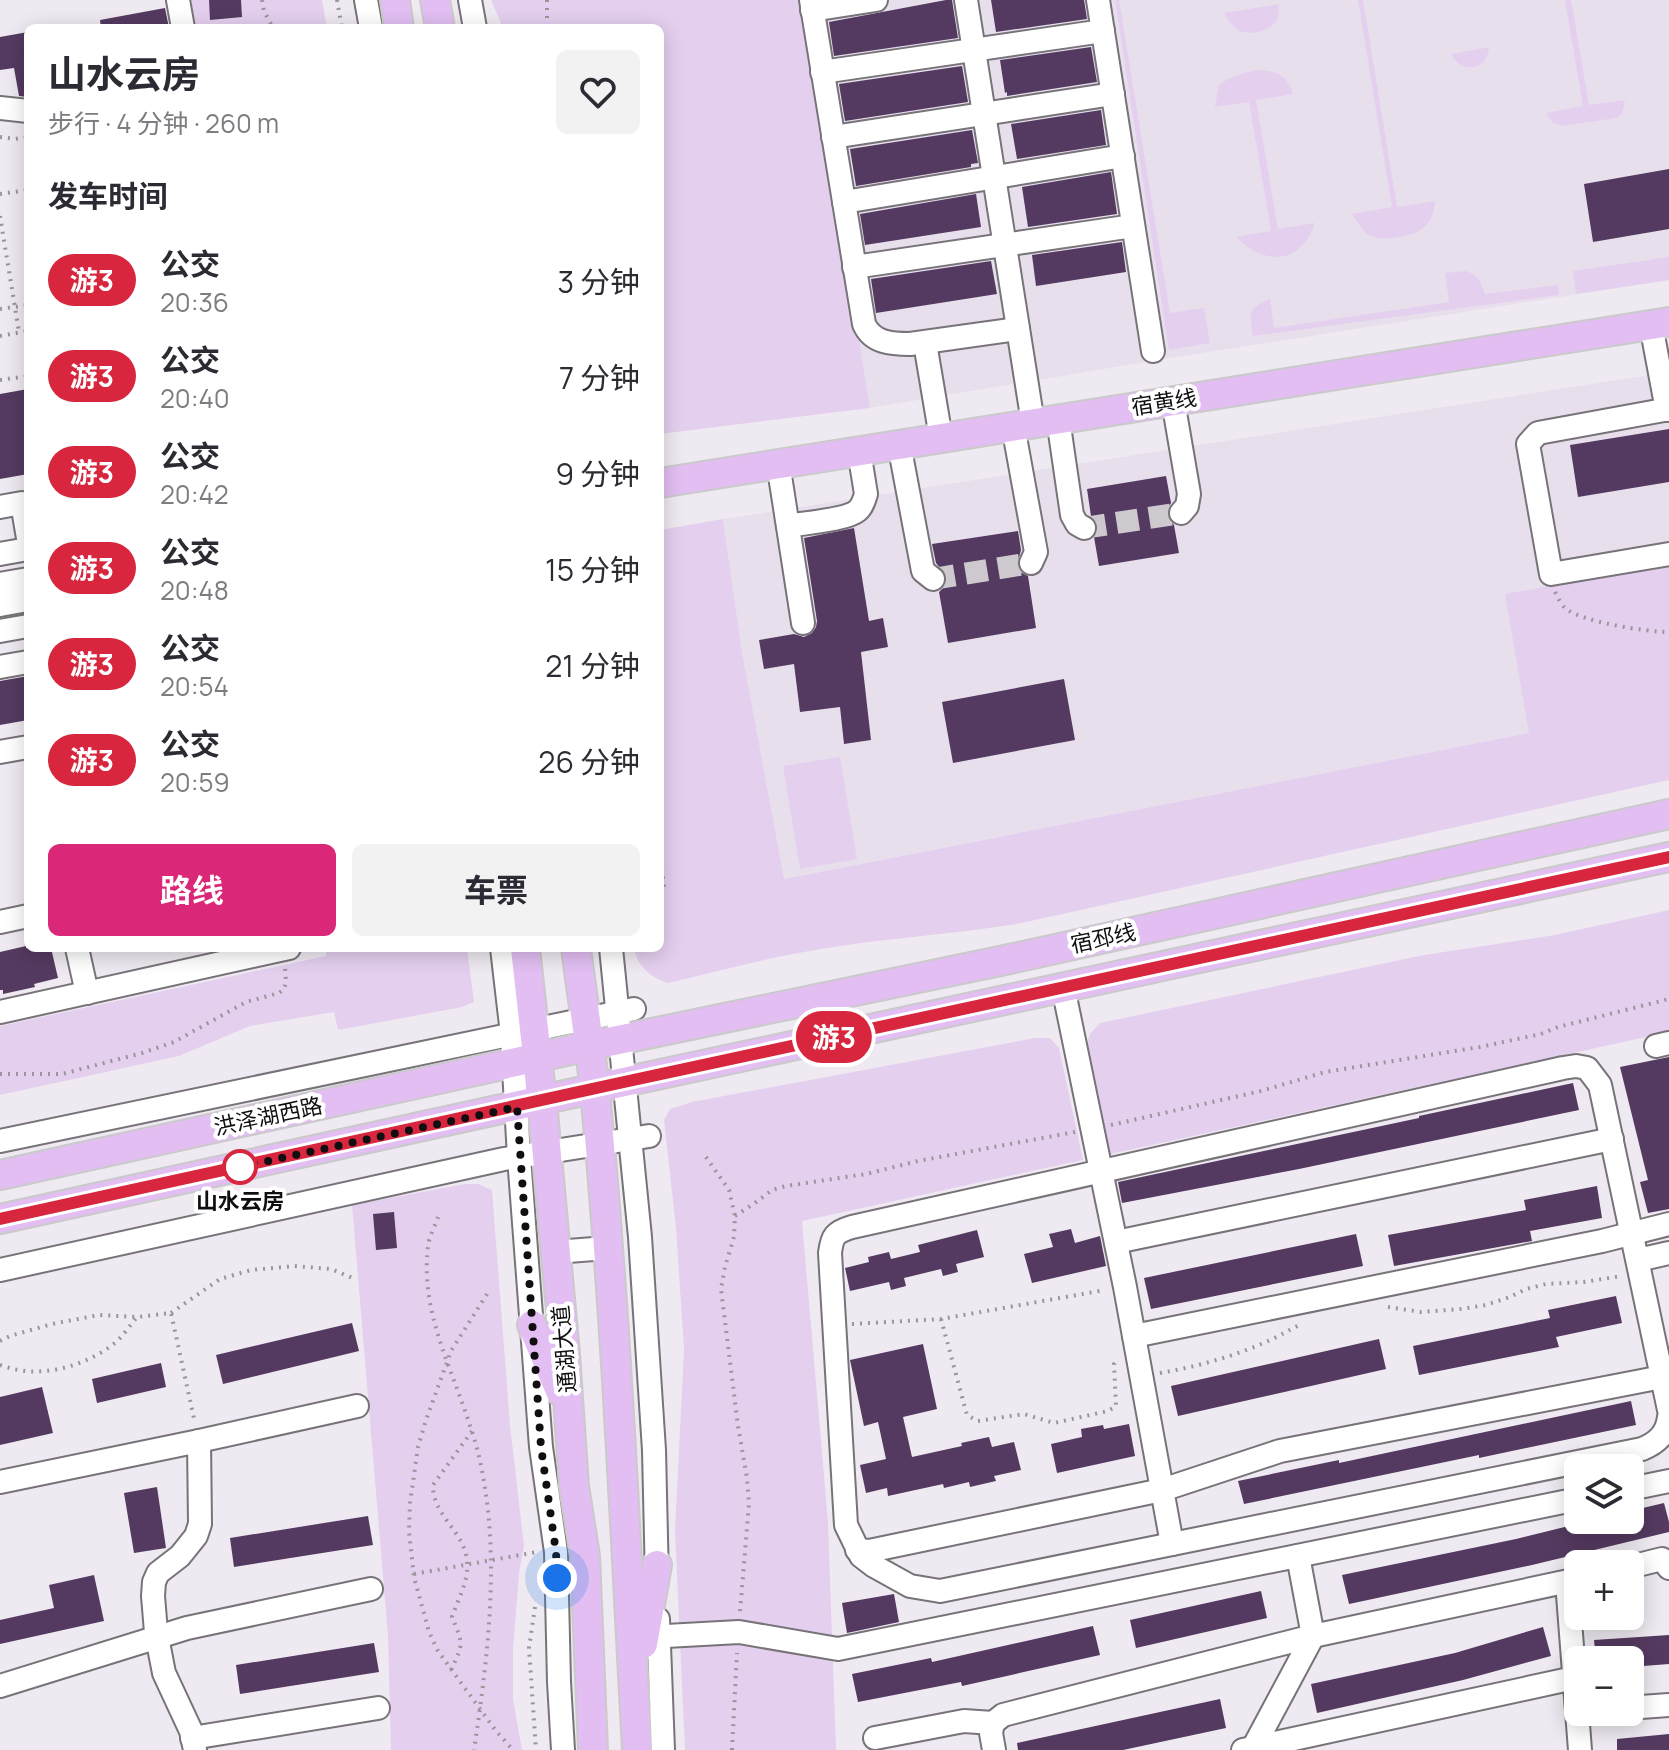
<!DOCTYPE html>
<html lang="zh">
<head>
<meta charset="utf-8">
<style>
	:root { --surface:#fff; --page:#f2f2f3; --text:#2b2b33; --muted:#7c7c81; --accent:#db2777 }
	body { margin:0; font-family:Manrope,"Noto Sans SC",sans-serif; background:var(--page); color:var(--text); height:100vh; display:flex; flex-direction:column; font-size:30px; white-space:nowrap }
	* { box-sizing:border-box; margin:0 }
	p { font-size:26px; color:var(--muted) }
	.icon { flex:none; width:44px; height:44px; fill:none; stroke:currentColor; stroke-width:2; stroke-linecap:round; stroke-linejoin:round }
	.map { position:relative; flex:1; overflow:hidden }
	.sheet { position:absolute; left:24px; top:24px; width:640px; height:928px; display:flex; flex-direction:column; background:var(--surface); border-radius:12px; box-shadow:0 4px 20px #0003 }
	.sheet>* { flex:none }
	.badge { padding:0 16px; border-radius:26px; font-size:28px; line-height:52px }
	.controls { position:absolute; left:1564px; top:1454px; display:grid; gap:16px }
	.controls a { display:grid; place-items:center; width:80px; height:80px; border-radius:12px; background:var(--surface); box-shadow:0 4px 20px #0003; font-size:40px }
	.you { position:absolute; width:40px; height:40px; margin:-20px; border:6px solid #fff; border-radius:50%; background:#1a73e8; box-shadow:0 0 0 12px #1a73e833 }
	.map>.badge { position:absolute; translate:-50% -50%; box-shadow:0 0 0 4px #fff }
	h2 { padding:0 24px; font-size:30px; line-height:72px }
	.round { display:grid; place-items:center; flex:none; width:84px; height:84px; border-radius:12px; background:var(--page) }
	.overview { display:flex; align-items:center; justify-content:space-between; height:136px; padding:0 24px }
	h1 { font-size:38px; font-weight:700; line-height:60px }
	.cta { display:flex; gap:16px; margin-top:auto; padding:16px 24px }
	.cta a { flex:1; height:92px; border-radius:12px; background:var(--accent); color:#fff; font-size:32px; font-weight:700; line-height:92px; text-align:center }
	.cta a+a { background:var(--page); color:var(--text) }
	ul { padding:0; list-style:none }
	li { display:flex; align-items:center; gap:24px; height:96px; padding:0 24px }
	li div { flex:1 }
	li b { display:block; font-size:30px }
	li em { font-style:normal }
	li .badge { min-width:88px; font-weight:700; text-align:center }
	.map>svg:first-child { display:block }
	.built { fill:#e8dfed }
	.green { fill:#e4cfef }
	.building { fill:#543a60 }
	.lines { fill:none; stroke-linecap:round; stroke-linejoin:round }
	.minor-tunnel { stroke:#cec9cf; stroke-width:22; stroke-dasharray:22 11; stroke-linecap:butt }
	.minor-casing { stroke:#777379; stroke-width:26 }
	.major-casing { stroke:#cacacb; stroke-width:32 }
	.path { stroke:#99959a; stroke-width:4; stroke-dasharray:2 6; stroke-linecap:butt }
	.minor { stroke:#fff; stroke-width:22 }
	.major { stroke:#e2bef2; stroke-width:28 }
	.line-casing { stroke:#fff; stroke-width:18 }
	.line { stroke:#d7263d; stroke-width:12 }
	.walk { stroke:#100e11; stroke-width:8; stroke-dasharray:0 14.4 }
	.stop-dot { fill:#fff; stroke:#d7263d; stroke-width:4 }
	.labels { text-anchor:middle; stroke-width:8; stroke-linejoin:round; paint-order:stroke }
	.street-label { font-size:22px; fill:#100e11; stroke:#fff }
	.stop-label { font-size:22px; font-weight:bold; fill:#100e11; stroke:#fff }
</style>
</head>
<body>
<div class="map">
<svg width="1669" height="1750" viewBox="0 0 1669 1750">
	<rect width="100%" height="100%" fill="#efeaf1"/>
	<g class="built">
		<path d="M 804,0 L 1669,0 L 1669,280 L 1164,359 L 870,408 Z"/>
		<path d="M 1669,372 L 1669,703 L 1529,733 L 783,879 L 743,658 L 723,519 Z"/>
	</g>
	<g class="green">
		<path d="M 186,0 L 322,0 L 327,28 L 191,28 Z"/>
		<path d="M 491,0 L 804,0 L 870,408 L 660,434 L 660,28 L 503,28 Z"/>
		<path d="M 1115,0 L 1119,0 L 1170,313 L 1204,308 L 1210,343 L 1169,350 Z"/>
		<path d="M 1358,0 L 1363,0 L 1397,207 L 1435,201 C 1434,212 1431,223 1422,229 C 1410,237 1380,243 1367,234 C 1361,229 1357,221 1352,214 L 1392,207 Z"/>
		<path d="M 1565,0 L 1571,0 L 1589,105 L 1625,100 L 1622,114 L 1616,118 L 1562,126 L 1552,122 L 1546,113 L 1583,106 Z"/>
		<path d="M 1279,4 C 1279,5 1278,16 1278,18 C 1272,32 1248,37 1236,29 C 1231,25 1227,18 1224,13 Z"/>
		<path d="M 1489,47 C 1488,71 1461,74 1451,54 Z"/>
		<path d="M 1262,70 C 1279,72 1288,77 1293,94 L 1256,100 L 1278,229 L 1315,223 C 1301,265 1265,266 1236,237 L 1271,231 L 1249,102 L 1215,107 L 1219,85 C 1232,75 1245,72 1262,70 Z"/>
		<path d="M 1669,257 L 1669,280 L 1576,294 L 1573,271 Z"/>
		<path d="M 1466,271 C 1479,275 1481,283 1485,294 L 1558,285 L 1559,295 L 1253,336 C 1249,314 1248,308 1270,299 L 1274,328 L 1449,302 L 1445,273 Z"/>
		<path d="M 723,519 L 743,658 L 784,879 L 1529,733 L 1505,594 L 1669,565 L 1669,780 L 1017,924 C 942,936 867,939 793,954 C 751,962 709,974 668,983 C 651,978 637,966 634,948 L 660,948 L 660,530 Z"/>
		<path d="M 840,757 L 857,859 L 800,869 L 783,766 Z"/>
		<path d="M 1669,910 L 1669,1032 L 1106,1155 L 1086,1047 L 1090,1034 L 1100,1023 L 1424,955 L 1555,935 Z"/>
		<path d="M 326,948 L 467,948 L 474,1002 L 462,1007 L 338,1030 L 334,1012 L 250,1026 L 179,1056 L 0,1095 L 0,1026 L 326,956 Z"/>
		<path d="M 1035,1038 L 1050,1038 L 1059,1048 L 1083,1160 L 802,1221 L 828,1522 L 836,1750 L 685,1750 L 675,1531 L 684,1349 L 676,1228 L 664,1120 L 670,1109 L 692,1102 Z"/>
		<path d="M 465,1184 L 478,1184 L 492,1190 L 510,1425 L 524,1546 L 519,1573 L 513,1650 L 513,1700 L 522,1750 L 391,1750 L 388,1636 L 352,1205 Z"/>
	</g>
	<g class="building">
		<path d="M 209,0 L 241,0 L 242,17 L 210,20 Z"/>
		<path d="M 946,0 L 952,0 L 958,38 L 834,56 L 829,22 Z"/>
		<path d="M 991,0 L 1084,0 L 1087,19 L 996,32 Z"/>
		<path d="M 165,8 L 169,28 L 101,28 L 100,20 Z"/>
		<path d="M 28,32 L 28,97 L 19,96 L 14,68 L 0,70 L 0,37 Z"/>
		<path d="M 1091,47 L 1097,82 L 1007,96 L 1007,92 L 1005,93 L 1000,60 Z"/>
		<path d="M 962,66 L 968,102 L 845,121 L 839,84 Z"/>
		<path d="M 1101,110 L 1106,145 L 1017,159 L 1011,124 Z"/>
		<path d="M 972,130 L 978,163 L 971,164 L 971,167 L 856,186 L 850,149 Z"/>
		<path d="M 1669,169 L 1669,229 L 1593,242 L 1584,184 Z"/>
		<path d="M 1111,172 L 1117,214 L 1028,227 L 1022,187 Z"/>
		<path d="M 976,194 L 981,227 L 865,245 L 860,214 Z"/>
		<path d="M 1122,242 L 1126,272 L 1036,286 L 1032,255 Z"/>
		<path d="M 991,261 L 997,294 L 876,313 L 871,279 Z"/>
		<path d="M 28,389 L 28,474 L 0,479 L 0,394 Z"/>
		<path d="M 1669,429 L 1669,482 L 1578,497 L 1570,445 Z"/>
		<path d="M 1166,476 L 1171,503 L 1167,510 L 1168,517 L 1174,525 L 1179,553 L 1099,566 L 1094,537 L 1098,527 L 1096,520 L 1091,516 L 1087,489 Z"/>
		<path d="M 854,528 L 869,621 L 883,618 L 888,647 L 861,652 L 871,740 L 844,744 L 840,707 L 800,712 L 794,664 L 764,669 L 759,640 L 794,634 L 804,637 L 812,633 L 816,627 L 817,621 L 804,538 Z"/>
		<path d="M 1018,531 L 1021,550 L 1017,565 L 1020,572 L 1028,576 L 1036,628 L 948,643 L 939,592 L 944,587 L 947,580 L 946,575 L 936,563 L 932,544 Z"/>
		<path d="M 28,676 L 28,720 L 0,725 L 0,681 Z"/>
		<path d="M 1064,679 L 1075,740 L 953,763 L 942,702 Z"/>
		<path d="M 26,946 L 26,948 L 51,948 L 58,978 L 34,984 L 35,987 L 3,994 L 3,990 L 0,990 L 0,952 Z"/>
		<path d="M 1669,1057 L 1669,1209 L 1648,1213 L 1640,1182 L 1648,1180 L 1620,1067 Z"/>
		<path d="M 1573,1083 L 1579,1110 L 1299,1169 L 1122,1203 L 1118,1182 L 1419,1118 L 1419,1116 Z"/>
		<path d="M 1597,1186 L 1602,1218 L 1530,1231 L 1532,1241 L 1394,1266 L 1388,1235 L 1526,1210 L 1524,1200 Z"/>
		<path d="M 394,1212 L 397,1248 L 376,1250 L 373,1214 Z"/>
		<path d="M 1071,1229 L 1075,1243 L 1100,1236 L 1106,1266 L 1032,1283 L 1024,1254 L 1053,1247 L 1049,1234 Z"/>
		<path d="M 977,1230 L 984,1257 L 956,1264 L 958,1272 L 943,1276 L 941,1269 L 904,1278 L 906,1286 L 891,1290 L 889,1282 L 850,1291 L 845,1268 L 869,1262 L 868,1257 L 889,1252 L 891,1259 L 920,1252 L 918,1245 Z"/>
		<path d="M 1356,1234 L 1363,1266 L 1151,1309 L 1144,1278 Z"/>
		<path d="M 1616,1296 L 1622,1323 L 1556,1337 L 1559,1347 L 1419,1375 L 1413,1346 L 1550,1318 L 1548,1310 Z"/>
		<path d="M 352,1323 L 359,1351 L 223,1384 L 216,1355 Z"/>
		<path d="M 1379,1339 L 1386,1369 L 1178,1416 L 1171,1386 Z"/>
		<path d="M 923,1344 L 937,1409 L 903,1417 L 912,1457 L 962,1446 L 961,1443 L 989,1437 L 992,1447 L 1014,1442 L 1021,1470 L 994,1476 L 996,1481 L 970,1487 L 969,1482 L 944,1488 L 943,1484 L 888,1496 L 887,1488 L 866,1493 L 860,1465 L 886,1459 L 878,1422 L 864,1426 L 850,1360 Z"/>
		<path d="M 161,1363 L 166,1387 L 97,1403 L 92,1379 Z"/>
		<path d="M 42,1387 L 53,1433 L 0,1445 L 0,1397 Z"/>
		<path d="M 1631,1401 L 1636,1425 L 1479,1458 L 1479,1455 L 1244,1504 L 1238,1481 L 1339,1460 L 1339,1463 Z"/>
		<path d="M 1129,1424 L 1135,1456 L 1057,1473 L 1051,1444 L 1082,1437 L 1081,1429 L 1103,1425 L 1104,1429 Z"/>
		<path d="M 157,1487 L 166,1548 L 134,1553 L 124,1493 Z"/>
		<path d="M 1664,1503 L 1669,1522 L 1669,1532 L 1532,1565 L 1349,1604 L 1342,1575 L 1516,1539 L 1593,1520 L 1630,1520 L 1630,1511 Z"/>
		<path d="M 368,1516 L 373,1545 L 234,1567 L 230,1538 Z"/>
		<path d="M 94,1575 L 104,1621 L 0,1644 L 0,1620 L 54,1608 L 49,1585 Z"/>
		<path d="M 1261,1591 L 1267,1618 L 1136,1648 L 1130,1620 Z"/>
		<path d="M 894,1594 L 899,1622 L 847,1633 L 842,1603 Z"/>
		<path d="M 1093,1626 L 1100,1655 L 962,1686 L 961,1682 L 858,1702 L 852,1674 L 931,1658 L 932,1662 Z"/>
		<path d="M 1543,1627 L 1551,1656 L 1463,1680 L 1317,1713 L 1311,1684 L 1455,1653 Z"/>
		<path d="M 1669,1635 L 1669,1664 L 1630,1667 L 1630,1660 L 1596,1660 L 1594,1640 Z"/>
		<path d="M 374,1643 L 379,1672 L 240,1694 L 236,1665 Z"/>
		<path d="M 1220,1699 L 1226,1728 L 1123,1750 L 1018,1750 L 1017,1743 Z"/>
		<path d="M 1669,1734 L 1669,1750 L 1617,1750 L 1617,1739 Z"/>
	</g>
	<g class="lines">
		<g class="minor-tunnel">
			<path d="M 1084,528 L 1181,513"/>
			<path d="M 933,579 L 1031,563"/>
		</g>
		<defs>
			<g id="minor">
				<path d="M 178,0 L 183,28"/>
				<path d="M 366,0 L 371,28"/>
				<path d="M 470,0 L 475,28"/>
				<path d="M 811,0 L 864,324 C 872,343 892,344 910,344 L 1018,329"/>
				<path d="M 966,0 L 1033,423"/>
				<path d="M 1098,0 L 1153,351"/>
				<path d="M 812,10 L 876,0"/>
				<path d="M 822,72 L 1103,31"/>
				<path d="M 0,108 L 28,111"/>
				<path d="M 833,137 L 1113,94"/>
				<path d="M 844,202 L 1123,156"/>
				<path d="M 854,267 L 1133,226"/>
				<path d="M 1651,325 L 1667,410"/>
				<path d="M 925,343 L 941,438"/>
				<path d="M 1173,401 L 1189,494 L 1187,506 L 1181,513"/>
				<path d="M 1669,409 L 1538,433 L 1528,444 L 1551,574 L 1669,554"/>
				<path d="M 1058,419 L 1072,515 L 1077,524 L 1084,528"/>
				<path d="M 1013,426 L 1036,552 L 1031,563"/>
				<path d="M 899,444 L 923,571 L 933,579"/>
				<path d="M 778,463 L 803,623"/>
				<path d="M 0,507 L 22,503 L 28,538"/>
				<path d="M 788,526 C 803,523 846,520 857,511 C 862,507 864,501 866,494 L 859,451"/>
				<path d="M 0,554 L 28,549"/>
				<path d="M 0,584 L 28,579"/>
				<path d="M 0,605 L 28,600"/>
				<path d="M 0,631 L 28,626"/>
				<path d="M 0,667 L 28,662"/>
				<path d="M 0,752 L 28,747"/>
				<path d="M 0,922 L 28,916"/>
				<path d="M 77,948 L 87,993"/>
				<path d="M 502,948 L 512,1034 L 519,1157 L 541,1447 L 556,1552 L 559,1682 L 563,1750"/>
				<path d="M 611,948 L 640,1237 L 654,1450 L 657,1581"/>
				<path d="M 1063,987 L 1125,1287 L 1172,1544"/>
				<path d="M 0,1012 L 289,948"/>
				<path d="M 1656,1046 L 1669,1043"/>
				<path d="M 0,1141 L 634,1009"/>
				<path d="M 1116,1242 L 1612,1139"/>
				<path d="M 555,1252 L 607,1248"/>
				<path d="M 1638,1260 L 1669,1253"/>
				<path d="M 0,1270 L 504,1159 L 649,1136"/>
				<path d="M 1134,1336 L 1602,1241 L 1669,1224"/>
				<path d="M 1669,1410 L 1600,1085 L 1587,1068 L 1576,1066 L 1563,1068 L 852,1227 C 835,1232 832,1236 830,1253 L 846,1525 L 861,1556 L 874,1566 L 910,1586 L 940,1591 L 1642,1449 C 1657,1443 1667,1434 1669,1417"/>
				<path d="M 0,1482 L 199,1441 L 357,1406"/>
				<path d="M 1630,1489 L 1669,1481"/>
				<path d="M 857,1550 L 869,1551 L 1162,1490 L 1280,1451 L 1662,1377"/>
				<path d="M 1630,1567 L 1662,1559 L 1669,1568"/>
				<path d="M 1567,1582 L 1580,1750"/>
				<path d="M 658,1619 L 663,1750"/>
				<path d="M 666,1636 L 739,1632 L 838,1649 L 1578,1499"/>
				<path d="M 0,1686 L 187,1628 L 371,1589"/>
				<path d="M 1630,1704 L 1641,1707 L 1669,1705"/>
				<path d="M 192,1738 L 378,1708"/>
				<path d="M 875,1738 L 964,1721 L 993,1723"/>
				<path d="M 195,1750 L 191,1731 L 164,1673 L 156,1632 L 153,1596 L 154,1582 L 158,1573 L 180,1556 L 196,1536 L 200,1524 L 199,1441"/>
				<path d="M 994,1750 L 991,1733 L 993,1723 L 1003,1715 L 1313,1636 L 1578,1579"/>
				<path d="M 1243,1750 L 1574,1678"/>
				<path d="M 1252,1750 L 1313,1636 L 1298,1556"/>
			</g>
			<g id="major">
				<path d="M 395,0 L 399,28"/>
				<path d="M 435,0 L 440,28"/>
				<path d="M 660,483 L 1669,322"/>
				<path d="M 525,948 L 542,1101 L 565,1354 L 574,1486 L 585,1556 L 593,1750"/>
				<path d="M 576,948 C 582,996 590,1044 595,1092 C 616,1311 625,1531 637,1750"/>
				<path d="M 0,1175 L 589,1046 L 1005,960 L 1669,814"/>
				<path d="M 0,1219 L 624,1082 L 1669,857"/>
				<path d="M 532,1325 L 560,1391"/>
				<path d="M 643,1644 L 657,1565"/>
			</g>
		</defs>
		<use href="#minor" class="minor-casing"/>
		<use href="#major" class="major-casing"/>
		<g class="path">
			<path d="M 262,0 L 264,11 L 273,28"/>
			<path d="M 337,0 L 342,28"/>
			<path d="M 547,0 L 547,28"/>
			<path d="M 0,137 L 15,139 L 28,137"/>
			<path d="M 0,194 L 28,190"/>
			<path d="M 0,216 L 19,332"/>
			<path d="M 0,309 L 28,305"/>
			<path d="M 0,336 L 28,331"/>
			<path d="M 0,380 L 28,376"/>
			<path d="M 1555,592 C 1558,598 1561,604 1565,608 C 1581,622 1647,632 1669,632"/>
			<path d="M 660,853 L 664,887 L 660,899"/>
			<path d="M 0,1074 L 62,1074 L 142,1053 L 174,1042 L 246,1002 L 279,993 L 284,989 L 286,982 L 285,968"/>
			<path d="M 1111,1125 L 1261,1091 L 1325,1072 L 1480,1047 L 1541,1034 L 1558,1027 L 1669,999"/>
			<path d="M 706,1157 L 729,1190 L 735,1216 L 734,1237 L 725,1267 L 721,1289 L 738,1426 L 747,1478 L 749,1504 L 740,1612"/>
			<path d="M 735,1216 L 755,1203 L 772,1190 L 786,1186 L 866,1174 L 918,1161 L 1075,1132"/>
			<path d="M 438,1217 C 435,1226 429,1237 428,1246 C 420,1313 452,1367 471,1429 C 477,1446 481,1464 484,1482 C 499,1570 487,1663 474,1750"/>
			<path d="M 487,1294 L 451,1351 L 426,1420 L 418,1447 L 410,1503 L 409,1532 L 414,1577 L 429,1632 L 438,1651 L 496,1731 L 513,1750"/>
			<path d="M 1388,1307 L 1421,1312 L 1461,1309 L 1486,1305 L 1510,1297 L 1526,1289 L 1546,1284 L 1584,1282 L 1622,1276"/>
			<path d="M 171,1313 L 220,1279 L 251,1270 L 294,1266 L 331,1269 L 355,1279"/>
			<path d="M 941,1319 L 967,1415 L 978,1421 L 1024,1414 L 1054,1423 L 1108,1411 L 1116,1406 L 1114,1364 L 1117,1360"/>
			<path d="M 852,1324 L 941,1319 L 1105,1290"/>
			<path d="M 0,1341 L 10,1336 L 52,1324 L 99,1315 L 137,1317 L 171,1313 L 195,1423"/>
			<path d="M 0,1365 C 6,1367 12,1369 19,1370 C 51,1376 91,1363 116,1342 C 124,1335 130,1325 137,1317"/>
			<path d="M 1160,1373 C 1196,1367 1235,1356 1268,1341 C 1280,1336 1290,1329 1302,1324"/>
			<path d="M 414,1574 L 537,1552"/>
			<path d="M 535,1607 L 529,1648 L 536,1750"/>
			<path d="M 451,1670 C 464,1643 463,1644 452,1617 C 458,1599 469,1581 467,1561 C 465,1532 432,1515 433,1485 L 472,1431"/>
			<path d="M 732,1750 L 737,1653"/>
		</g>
		<use href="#minor" class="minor"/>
		<use href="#major" class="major"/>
	</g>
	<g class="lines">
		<defs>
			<path id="line" d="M 0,1219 L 624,1082 L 1669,857"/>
		</defs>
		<use href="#line" class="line-casing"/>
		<use href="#line" class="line"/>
		<path class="walk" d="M 240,1167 L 517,1107 L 541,1447 L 556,1552 L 557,1578"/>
	</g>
	<circle class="stop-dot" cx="240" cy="1167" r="16"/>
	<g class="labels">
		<g class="street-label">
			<text transform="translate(1164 402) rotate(-9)" y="8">宿黄线</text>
			<text transform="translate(1103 938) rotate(-12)" y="8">宿邳线</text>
			<text transform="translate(268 1116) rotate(-12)" y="8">洪泽湖西路</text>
			<text transform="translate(564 1349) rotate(-95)" y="8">通湖大道</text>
		</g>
		<g class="stop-label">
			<text x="240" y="1209">山水云房</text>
		</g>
	</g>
</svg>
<div class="controls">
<a><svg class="icon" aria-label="layers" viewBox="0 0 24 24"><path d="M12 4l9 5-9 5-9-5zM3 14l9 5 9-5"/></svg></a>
<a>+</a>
<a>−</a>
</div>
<div class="you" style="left:557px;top:1578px"></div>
<b class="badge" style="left:834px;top:1037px;background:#d7263d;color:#fff">游3</b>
<section class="sheet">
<div class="overview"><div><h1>山水云房</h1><p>步行 · 4 分钟 · 260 m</p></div><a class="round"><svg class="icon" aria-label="heart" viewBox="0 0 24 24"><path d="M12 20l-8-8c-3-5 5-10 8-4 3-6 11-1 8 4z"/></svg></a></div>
<h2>发车时间</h2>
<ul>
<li><span class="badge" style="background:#d7263d;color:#fff">游3</span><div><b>公交</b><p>20:36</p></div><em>3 分钟</em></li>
<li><span class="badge" style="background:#d7263d;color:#fff">游3</span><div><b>公交</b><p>20:40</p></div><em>7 分钟</em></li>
<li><span class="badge" style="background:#d7263d;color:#fff">游3</span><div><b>公交</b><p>20:42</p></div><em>9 分钟</em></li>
<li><span class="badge" style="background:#d7263d;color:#fff">游3</span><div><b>公交</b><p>20:48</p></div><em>15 分钟</em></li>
<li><span class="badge" style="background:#d7263d;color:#fff">游3</span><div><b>公交</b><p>20:54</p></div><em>21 分钟</em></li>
<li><span class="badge" style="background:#d7263d;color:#fff">游3</span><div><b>公交</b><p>20:59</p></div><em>26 分钟</em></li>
</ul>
<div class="cta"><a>路线</a><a>车票</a></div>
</section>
</div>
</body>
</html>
